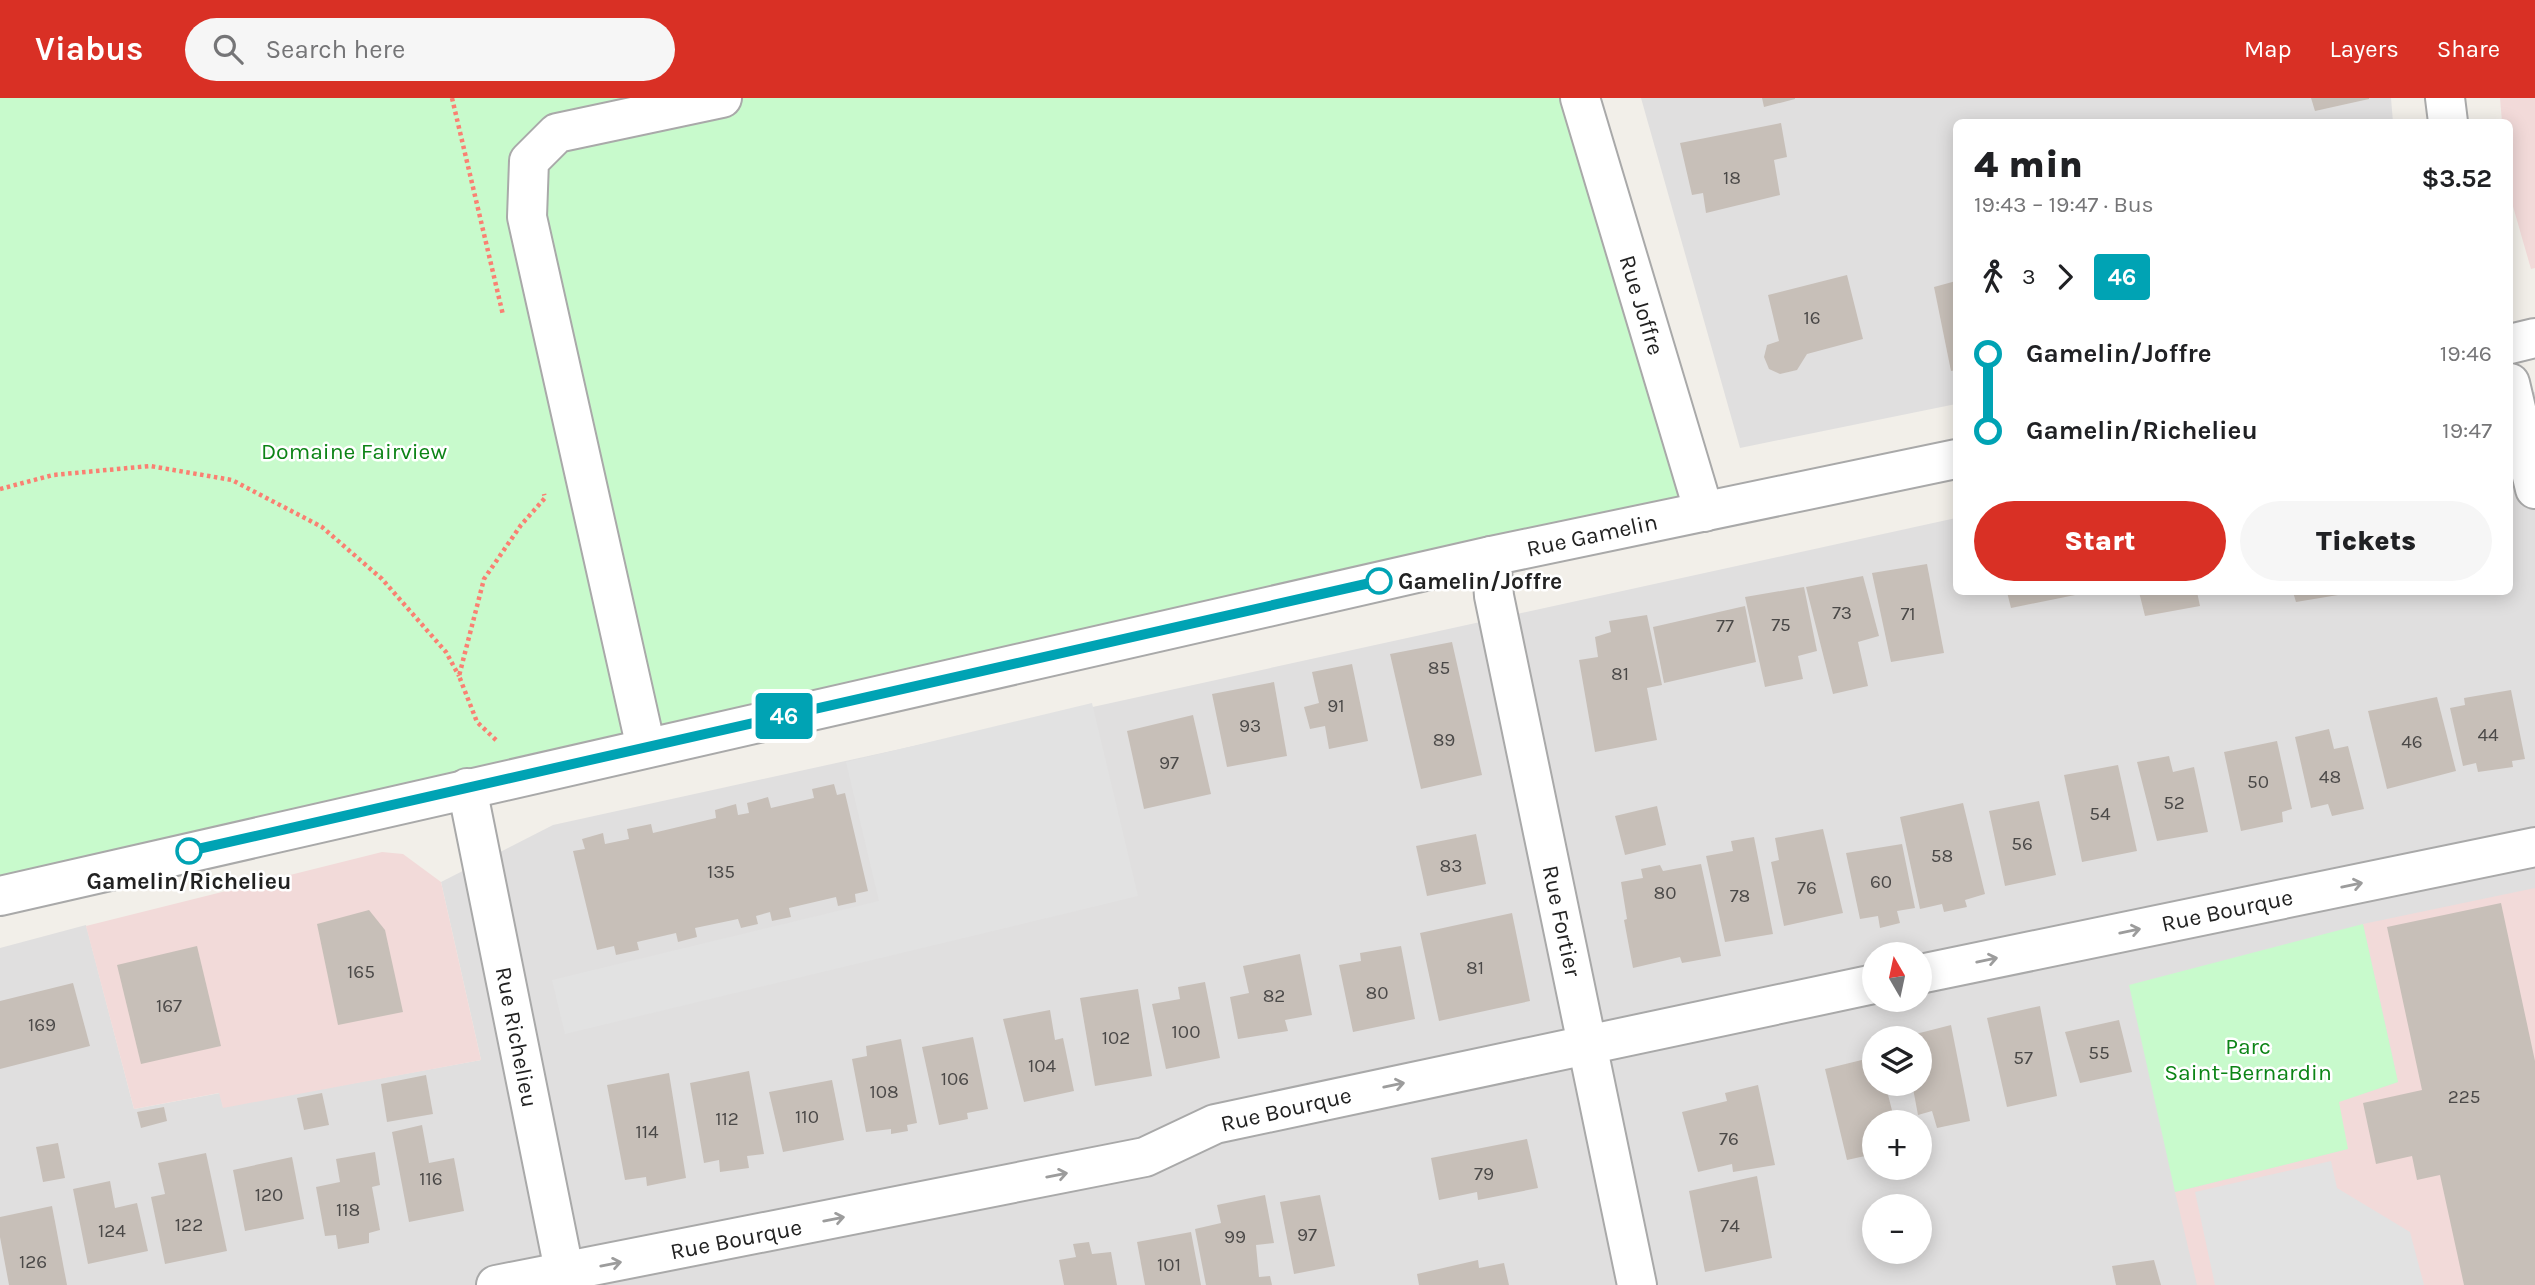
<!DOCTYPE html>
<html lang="en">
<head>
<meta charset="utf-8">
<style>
	:root { --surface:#fff; --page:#f6f6f6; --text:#202124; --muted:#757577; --accent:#d93025 }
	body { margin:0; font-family:Karla,sans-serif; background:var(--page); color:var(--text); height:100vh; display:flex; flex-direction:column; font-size:26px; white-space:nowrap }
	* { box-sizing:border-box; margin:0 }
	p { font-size:23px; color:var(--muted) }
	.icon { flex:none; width:38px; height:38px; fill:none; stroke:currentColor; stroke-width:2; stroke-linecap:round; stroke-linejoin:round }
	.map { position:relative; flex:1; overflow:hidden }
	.drawer { position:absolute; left:1953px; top:21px; width:560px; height:476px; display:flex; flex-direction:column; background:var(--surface); border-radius:10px; box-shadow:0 4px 18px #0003 }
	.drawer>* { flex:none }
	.badge { padding:0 14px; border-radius:5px; font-size:24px; line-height:46px }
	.needle { width:46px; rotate:351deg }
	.buttons { position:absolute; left:1862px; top:844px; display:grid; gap:14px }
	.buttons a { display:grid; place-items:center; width:70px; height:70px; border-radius:50%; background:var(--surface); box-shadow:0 4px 18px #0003; font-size:35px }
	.map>.badge { position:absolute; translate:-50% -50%; box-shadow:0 0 0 4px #fff }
	.legs { display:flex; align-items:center; gap:10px; height:77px; padding:0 21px; font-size:23px }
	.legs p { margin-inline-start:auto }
	.headline { display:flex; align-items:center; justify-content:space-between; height:119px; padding:0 21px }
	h1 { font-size:38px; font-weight:800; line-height:52px }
	.action { display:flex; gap:14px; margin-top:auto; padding:14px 21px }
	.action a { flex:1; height:80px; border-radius:42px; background:var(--accent); color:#fff; font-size:28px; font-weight:800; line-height:80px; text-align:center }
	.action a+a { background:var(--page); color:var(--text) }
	ul { padding:0 21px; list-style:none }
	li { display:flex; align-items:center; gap:24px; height:77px; font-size:26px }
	li i { display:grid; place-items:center; width:10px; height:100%; margin:0 9px; background:currentColor }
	li i::after { content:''; width:18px; height:18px; margin:-9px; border:5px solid; border-radius:50%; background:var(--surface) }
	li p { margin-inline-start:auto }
	li:first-child i { background:linear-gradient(#0000 50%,currentColor 0) }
	li:last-child i { background:linear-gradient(currentColor 50%,#0000 0) }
	header { display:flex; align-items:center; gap:42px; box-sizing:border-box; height:98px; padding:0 35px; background:var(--accent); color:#fff }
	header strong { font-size:33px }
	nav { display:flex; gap:38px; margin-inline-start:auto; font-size:24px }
	.search { width:490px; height:63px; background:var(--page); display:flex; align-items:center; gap:18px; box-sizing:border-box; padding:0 24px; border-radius:38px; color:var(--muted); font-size:26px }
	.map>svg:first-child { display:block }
	.residential { fill:#e0dfdf; fill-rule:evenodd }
	.commercial { fill:#f2dad9 }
	.park { fill:#c8facc }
	.parking { fill:#e2e2e2 }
	.building { fill:#c7bfb8 }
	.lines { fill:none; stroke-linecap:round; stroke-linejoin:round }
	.minor-casing { stroke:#a9a9a9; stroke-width:42 }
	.path { stroke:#fa8072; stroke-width:4.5; stroke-dasharray:3.5 3.5; stroke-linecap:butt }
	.minor { stroke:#fff; stroke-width:38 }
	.oneway { stroke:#9c9c9c }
	.line-1-casing { stroke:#fff; stroke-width:16 }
	.line-1 { stroke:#00a3b4; stroke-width:10 }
	.stop-1-dot { fill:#fff; stroke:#00a3b4; stroke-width:3.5 }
	.labels { text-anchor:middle; stroke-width:5; stroke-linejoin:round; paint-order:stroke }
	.number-label { font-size:19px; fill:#4b4948 }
	.street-label { font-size:23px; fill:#222; stroke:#fff }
	.park-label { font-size:23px; fill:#0c8416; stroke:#fff }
	.stop-label { font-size:23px; font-weight:bold; fill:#222; stroke:#fff; text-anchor:start }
</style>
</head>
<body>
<header>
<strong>Viabus</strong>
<div class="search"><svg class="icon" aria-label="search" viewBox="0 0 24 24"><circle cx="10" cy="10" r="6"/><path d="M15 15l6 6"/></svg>Search here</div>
<nav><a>Map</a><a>Layers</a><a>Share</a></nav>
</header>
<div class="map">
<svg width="2535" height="1187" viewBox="0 0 2535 1187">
	<rect width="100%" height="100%" fill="#f2efe9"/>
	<g class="residential">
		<path d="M 1641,0 L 2391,0 L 2393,24 L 1956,24 L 1956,306 L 1740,350 Z"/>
		<path d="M 2535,294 L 2535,1187 L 0,1187 L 0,850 L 86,827 L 134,1011 L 220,995 L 223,1009 L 481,962 L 441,784 L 553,727 L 1956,420 L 1956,494 L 2510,494 L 2510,299 ZM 1874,856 L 1920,856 L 1920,901 L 1874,901 ZM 1874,940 L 1920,940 L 1920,985 L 1874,985 ZM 1874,1024 L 1920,1024 L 1920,1069 L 1874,1069 ZM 1874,1108 L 1920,1108 L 1920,1153 L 1874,1153 Z"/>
	</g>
	<g class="commercial">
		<path d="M 2500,0 L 2535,0 L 2535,170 L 2531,171 L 2510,98 L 2510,24 L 2502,24 Z"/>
		<path d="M 382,754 L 403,756 L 441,784 L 481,962 L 223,1010 L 219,995 L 134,1011 L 86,828 Z"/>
		<path d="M 2535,790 L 2535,1187 L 2197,1187 L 2175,1094 L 2347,1051 L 2338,1004 L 2398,984 L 2363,826 Z"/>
	</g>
	<g class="park">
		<path d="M 0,0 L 1579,0 L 1704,414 L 0,798 Z"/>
		<path d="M 2363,826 L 2398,984 L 2339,1004 L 2348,1051 L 2175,1094 L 2129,887 Z"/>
	</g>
	<g class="parking">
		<path d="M 1092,605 L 1138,798 L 565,936 L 552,882 L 879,803 L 846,664 Z"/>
		<path d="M 2331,1063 L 2337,1090 L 2410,1134 L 2424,1187 L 2215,1187 L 2195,1094 Z"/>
	</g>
	<g class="building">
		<path d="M 1762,0 L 1795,0 L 1795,1 L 1764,9 Z"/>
		<path d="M 2311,0 L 2369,0 L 2369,1 L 2315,13 Z"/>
		<path d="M 1781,25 L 1787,59 L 1774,62 L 1780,97 L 1706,115 L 1703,95 L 1692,97 L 1680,45 Z"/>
		<path d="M 1847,177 L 1863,241 L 1807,256 L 1797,272 L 1780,276 L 1769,271 L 1764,259 L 1767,247 L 1779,243 L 1768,197 Z"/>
		<path d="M 1956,183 L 1956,272 L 1951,273 L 1934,189 Z"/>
		<path d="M 1927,466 L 1944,555 L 1891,564 L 1872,475 Z"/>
		<path d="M 1863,478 L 1879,538 L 1858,544 L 1868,588 L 1833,596 L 1806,489 Z"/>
		<path d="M 1804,489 L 1817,553 L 1798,558 L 1803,581 L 1765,589 L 1745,499 Z"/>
		<path d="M 2007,494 L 2085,494 L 2085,495 L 2011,510 Z"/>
		<path d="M 2139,494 L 2197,494 L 2200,508 L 2145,518 Z"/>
		<path d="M 2293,494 L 2350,494 L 2350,495 L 2296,504 Z"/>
		<path d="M 1745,508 L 1756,564 L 1664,585 L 1653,529 Z"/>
		<path d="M 1647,517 L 1662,587 L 1647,590 L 1657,642 L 1595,654 L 1579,562 L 1598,559 L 1595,539 L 1611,534 L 1609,523 Z"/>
		<path d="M 1452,544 L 1482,677 L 1421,691 L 1390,556 Z"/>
		<path d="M 1352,566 L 1368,643 L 1329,651 L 1325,628 L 1310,631 L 1304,609 L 1319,605 L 1312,574 Z"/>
		<path d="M 1274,584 L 1287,658 L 1227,669 L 1212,596 Z"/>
		<path d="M 2511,592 L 2525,661 L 2512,663 L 2513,669 L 2478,674 L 2476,665 L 2463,668 L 2450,610 L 2465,607 L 2464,600 Z"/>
		<path d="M 2437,599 L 2456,673 L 2387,691 L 2368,613 Z"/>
		<path d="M 1193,617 L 1211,696 L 1144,711 L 1127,633 Z"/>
		<path d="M 2329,631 L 2334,651 L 2348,648 L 2364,711 L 2332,718 L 2328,706 L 2311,710 L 2295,639 Z"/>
		<path d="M 2277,643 L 2292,711 L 2282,714 L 2283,724 L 2241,733 L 2224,654 Z"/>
		<path d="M 2169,658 L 2173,674 L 2194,669 L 2208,734 L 2157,743 L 2137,664 Z"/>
		<path d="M 2118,667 L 2137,753 L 2082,764 L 2064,677 Z"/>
		<path d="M 834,686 L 837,697 L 845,695 L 868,793 L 855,796 L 856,804 L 838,808 L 836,799 L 789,810 L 791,819 L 772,823 L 770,814 L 756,818 L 758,826 L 741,830 L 738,821 L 695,830 L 697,839 L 678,844 L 676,835 L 637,844 L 639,852 L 616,857 L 614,848 L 597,852 L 573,753 L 585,751 L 582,741 L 603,735 L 605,746 L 629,741 L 627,731 L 651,726 L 653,735 L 716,720 L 715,712 L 736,706 L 738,717 L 749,715 L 747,705 L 768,699 L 771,710 L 814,700 L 812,691 Z"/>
		<path d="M 2039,703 L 2056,777 L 2005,788 L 1989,713 Z"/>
		<path d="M 1963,705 L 1985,796 L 1965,802 L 1967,809 L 1944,814 L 1942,806 L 1920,811 L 1900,719 Z"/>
		<path d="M 1657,708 L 1666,747 L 1625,757 L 1615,718 Z"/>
		<path d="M 1823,731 L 1843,815 L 1784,828 L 1771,764 L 1779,762 L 1775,740 Z"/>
		<path d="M 1476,736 L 1486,786 L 1427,798 L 1416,748 Z"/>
		<path d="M 1754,739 L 1773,836 L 1725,844 L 1706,758 L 1733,753 L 1731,743 Z"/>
		<path d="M 1902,746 L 1915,810 L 1897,813 L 1900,825 L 1880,830 L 1878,818 L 1860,821 L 1846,755 Z"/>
		<path d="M 1701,766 L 1721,858 L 1682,865 L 1680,859 L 1633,870 L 1624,822 L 1627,821 L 1621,784 L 1643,780 L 1641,771 L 1660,767 L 1663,773 Z"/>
		<path d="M 2501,805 L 2535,963 L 2535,1187 L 2464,1187 L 2440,1077 L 2417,1082 L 2412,1058 L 2376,1066 L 2363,1005 L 2422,992 L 2387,829 Z"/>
		<path d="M 369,812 L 385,832 L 403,914 L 338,927 L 317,826 Z"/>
		<path d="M 1512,815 L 1530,903 L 1439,923 L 1420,835 Z"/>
		<path d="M 197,848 L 221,948 L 141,966 L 117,867 Z"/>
		<path d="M 1401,848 L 1415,921 L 1353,934 L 1339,867 L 1361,863 L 1360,855 Z"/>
		<path d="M 1300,856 L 1312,917 L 1285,922 L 1288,933 L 1238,941 L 1230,899 L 1249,895 L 1243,868 Z"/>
		<path d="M 1205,884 L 1220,960 L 1166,971 L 1152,906 L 1180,901 L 1178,889 Z"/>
		<path d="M 73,885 L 90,948 L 0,971 L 0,903 Z"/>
		<path d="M 1138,891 L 1152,978 L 1095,988 L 1080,900 Z"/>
		<path d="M 2040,908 L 2057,998 L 2007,1009 L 1987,920 Z"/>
		<path d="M 1050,912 L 1055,942 L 1063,940 L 1074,993 L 1024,1004 L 1003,921 Z"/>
		<path d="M 2119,922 L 2132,974 L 2080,985 L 2065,934 Z"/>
		<path d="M 1951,927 L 1970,1023 L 1937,1030 L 1932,1013 L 1918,1017 L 1912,985 L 1920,985 L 1920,940 L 1904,939 Z"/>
		<path d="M 973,939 L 988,1011 L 967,1015 L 968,1021 L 939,1027 L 922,949 Z"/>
		<path d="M 901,941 L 917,1025 L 907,1027 L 908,1033 L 891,1036 L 891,1031 L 866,1034 L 852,961 L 867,958 L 866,948 Z"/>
		<path d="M 1874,959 L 1874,985 L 1885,985 L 1895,1024 L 1874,1024 L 1874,1056 L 1847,1062 L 1825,971 Z"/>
		<path d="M 749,973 L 764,1056 L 747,1058 L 749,1070 L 720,1074 L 719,1062 L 704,1065 L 690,985 Z"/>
		<path d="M 669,975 L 686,1080 L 647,1088 L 646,1079 L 625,1082 L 607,987 Z"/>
		<path d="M 426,977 L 433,1016 L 387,1024 L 381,986 Z"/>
		<path d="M 832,982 L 844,1042 L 783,1054 L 769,994 Z"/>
		<path d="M 1758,987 L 1775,1067 L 1733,1074 L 1732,1066 L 1698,1074 L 1682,1014 L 1727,1003 L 1725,995 Z"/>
		<path d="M 322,995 L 329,1027 L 304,1032 L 297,1000 Z"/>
		<path d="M 164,1009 L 167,1023 L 141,1030 L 137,1014 Z"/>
		<path d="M 422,1027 L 429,1065 L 454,1060 L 464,1113 L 409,1124 L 392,1034 Z"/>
		<path d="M 1527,1041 L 1538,1090 L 1478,1102 L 1477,1094 L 1439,1102 L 1431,1060 Z"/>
		<path d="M 58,1045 L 65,1080 L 43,1084 L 36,1049 Z"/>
		<path d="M 375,1054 L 380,1087 L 372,1089 L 380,1132 L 369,1135 L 369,1145 L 338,1151 L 336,1137 L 325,1138 L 316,1089 L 340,1084 L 336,1061 Z"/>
		<path d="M 206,1055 L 227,1153 L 165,1166 L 151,1099 L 165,1096 L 158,1065 Z"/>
		<path d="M 292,1059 L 304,1121 L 245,1133 L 233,1072 Z"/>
		<path d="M 1757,1078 L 1772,1160 L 1705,1174 L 1689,1093 Z"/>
		<path d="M 110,1083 L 115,1110 L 137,1105 L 148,1153 L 88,1166 L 73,1091 Z"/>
		<path d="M 1265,1097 L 1274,1145 L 1256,1147 L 1259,1179 L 1270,1178 L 1272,1187 L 1206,1187 L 1195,1131 L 1221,1125 L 1217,1107 Z"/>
		<path d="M 1320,1097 L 1335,1168 L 1294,1176 L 1280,1104 Z"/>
		<path d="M 52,1108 L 67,1187 L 9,1187 L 0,1139 L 0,1119 Z"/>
		<path d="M 1191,1134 L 1201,1187 L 1145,1187 L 1137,1144 Z"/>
		<path d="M 1089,1144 L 1092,1156 L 1111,1154 L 1117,1187 L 1064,1187 L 1059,1162 L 1076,1159 L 1073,1146 Z"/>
		<path d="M 1478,1162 L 1479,1170 L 1504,1165 L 1509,1187 L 1419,1187 L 1417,1176 Z"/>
		<path d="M 2154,1162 L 2161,1187 L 2116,1187 L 2112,1168 Z"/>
	</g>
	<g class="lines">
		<defs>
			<g id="minor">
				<path d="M 1580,0 L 1704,414"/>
				<path d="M 2445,0 L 2448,24"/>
				<path d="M 2510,246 L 2535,240"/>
				<path d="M 2510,285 L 2535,391"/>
				<path d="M 1491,458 L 1494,498 L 1637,1187"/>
				<path d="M 646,650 L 527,119 L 529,63 L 557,35 L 722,0"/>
				<path d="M 467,690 L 567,1187"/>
				<path d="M 0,798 L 1491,458 L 1956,361"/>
				<path d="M 1920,876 L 2535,749"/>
				<path d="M 496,1187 L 1145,1059 L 1215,1026 L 1874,886"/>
			</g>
		</defs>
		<use href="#minor" class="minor-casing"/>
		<g class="path">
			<path d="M 452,0 L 503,217"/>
			<path d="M 0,391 L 53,377 L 150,368 L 232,382 L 322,429 L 382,481 L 446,554 L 459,578"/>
			<path d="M 496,642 L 477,624 L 459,578 L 484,481 L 521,427 L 545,400 L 544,396"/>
		</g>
		<use href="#minor" class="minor"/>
	</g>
	<defs><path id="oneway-shaft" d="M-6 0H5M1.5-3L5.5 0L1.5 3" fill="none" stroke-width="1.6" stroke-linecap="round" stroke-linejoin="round" transform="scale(1.75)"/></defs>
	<g class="oneway">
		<use href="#oneway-shaft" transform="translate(2352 787) rotate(-12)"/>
		<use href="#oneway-shaft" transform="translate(2130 833) rotate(-12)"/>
		<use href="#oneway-shaft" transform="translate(1987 862) rotate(-12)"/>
		<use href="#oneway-shaft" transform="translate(1394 987) rotate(-12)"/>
		<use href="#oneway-shaft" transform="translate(1057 1077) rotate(-11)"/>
		<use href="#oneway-shaft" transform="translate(834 1121) rotate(-11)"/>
		<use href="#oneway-shaft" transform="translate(611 1166) rotate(-11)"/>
	</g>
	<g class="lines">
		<defs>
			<path id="line-1" d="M 189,753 L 1379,483"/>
		</defs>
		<use href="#line-1" class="line-1-casing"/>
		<use href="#line-1" class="line-1"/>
	</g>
	<g class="stop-1-dot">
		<circle cx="1379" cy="483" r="12"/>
		<circle cx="189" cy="753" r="12"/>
	</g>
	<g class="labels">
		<g class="number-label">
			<text x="1732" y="86">18</text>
			<text x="1812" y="226">16</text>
			<text x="1842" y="521">73</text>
			<text x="1908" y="522">71</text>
			<text x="1781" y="533">75</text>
			<text x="1725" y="534">77</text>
			<text x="1439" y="576">85</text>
			<text x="1620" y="582">81</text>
			<text x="1336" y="614">91</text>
			<text x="1250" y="634">93</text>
			<text x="2488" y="643">44</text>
			<text x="1444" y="648">89</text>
			<text x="2412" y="650">46</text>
			<text x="1169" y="671">97</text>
			<text x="2330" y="685">48</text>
			<text x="2258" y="690">50</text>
			<text x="2174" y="711">52</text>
			<text x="2100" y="722">54</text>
			<text x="2022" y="752">56</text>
			<text x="1942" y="764">58</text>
			<text x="1451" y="774">83</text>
			<text x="721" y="780">135</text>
			<text x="1881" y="790">60</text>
			<text x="1807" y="796">76</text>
			<text x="1665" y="801">80</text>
			<text x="1740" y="804">78</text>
			<text x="1475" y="876">81</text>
			<text x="361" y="880">165</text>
			<text x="1377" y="901">80</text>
			<text x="1274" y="904">82</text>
			<text x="169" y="914">167</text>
			<text x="42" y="933">169</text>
			<text x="1186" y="940">100</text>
			<text x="1116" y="946">102</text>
			<text x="2099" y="961">55</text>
			<text x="2023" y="966">57</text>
			<text x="1042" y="974">104</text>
			<text x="955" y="987">106</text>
			<text x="884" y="1000">108</text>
			<text x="2464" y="1005">225</text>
			<text x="807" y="1025">110</text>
			<text x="727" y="1027">112</text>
			<text x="647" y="1040">114</text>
			<text x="1729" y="1047">76</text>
			<text x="1484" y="1082">79</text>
			<text x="431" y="1087">116</text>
			<text x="269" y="1103">120</text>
			<text x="348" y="1118">118</text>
			<text x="189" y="1133">122</text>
			<text x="1730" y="1134">74</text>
			<text x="112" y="1139">124</text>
			<text x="1307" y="1143">97</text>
			<text x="1235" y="1145">99</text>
			<text x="33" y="1170">126</text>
			<text x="1169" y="1173">101</text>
		</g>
		<g class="street-label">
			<text transform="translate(1642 207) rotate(73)" y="8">Rue Joffre</text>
			<text transform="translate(1592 437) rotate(-12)" y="8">Rue Gamelin</text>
			<text transform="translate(2227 812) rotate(-12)" y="8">Rue Bourque</text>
			<text transform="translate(1562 823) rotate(78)" y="8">Rue Fortier</text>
			<text transform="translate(517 939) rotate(79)" y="8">Rue Richelieu</text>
			<text transform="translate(1286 1011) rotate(-13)" y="8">Rue Bourque</text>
			<text transform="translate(736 1141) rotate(-11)" y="8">Rue Bourque</text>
		</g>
		<g class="park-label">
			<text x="354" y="361">Domaine Fairview</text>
			<text x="2248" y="956">Parc<tspan x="2248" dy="26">Saint-Bernardin</tspan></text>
		</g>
		<g class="stop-label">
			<text x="1398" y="491">Gamelin/Joffre</text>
			<text x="189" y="791" text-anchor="middle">Gamelin/Richelieu</text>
		</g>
	</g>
</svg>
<div class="buttons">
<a><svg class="needle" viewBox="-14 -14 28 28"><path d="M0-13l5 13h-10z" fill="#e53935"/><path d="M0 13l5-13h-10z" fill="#757577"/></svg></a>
<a><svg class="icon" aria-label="layers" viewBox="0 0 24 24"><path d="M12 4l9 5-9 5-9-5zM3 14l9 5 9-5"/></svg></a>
<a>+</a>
<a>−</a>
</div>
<b class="badge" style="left:784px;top:618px;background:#00a3b4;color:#fff">46</b>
<section class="drawer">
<div class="headline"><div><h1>4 min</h1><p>19:43 – 19:47 · Bus</p></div><b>$3.52</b></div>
<div class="legs"><svg class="icon" aria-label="walk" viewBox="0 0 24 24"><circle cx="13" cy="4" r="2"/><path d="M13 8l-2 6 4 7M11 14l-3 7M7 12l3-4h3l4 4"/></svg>3<svg class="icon" aria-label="forward" viewBox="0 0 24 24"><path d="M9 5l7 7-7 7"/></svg><b class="badge" style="background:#00a3b4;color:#fff">46</b></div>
<ul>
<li><i style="color:#00a3b4"></i><b>Gamelin/Joffre</b><p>19:46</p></li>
<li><i style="color:#00a3b4"></i><b>Gamelin/Richelieu</b><p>19:47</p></li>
</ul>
<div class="action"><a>Start</a><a>Tickets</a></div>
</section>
</div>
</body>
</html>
